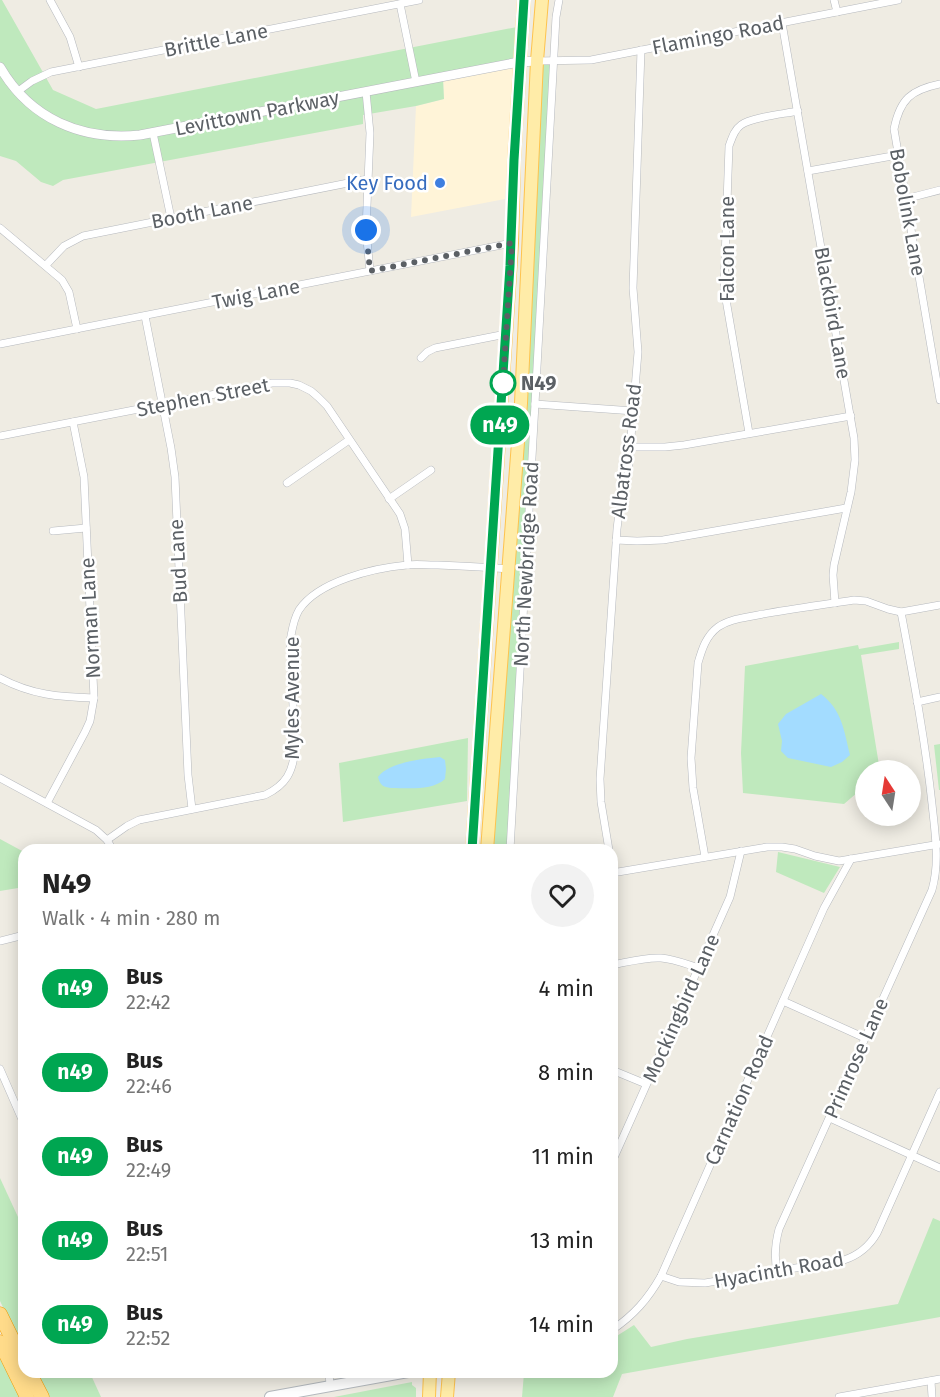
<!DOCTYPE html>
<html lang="en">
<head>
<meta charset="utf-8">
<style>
	:root { --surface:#fff; --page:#f2f2f2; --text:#222; --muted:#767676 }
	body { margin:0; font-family:"Fira Sans",sans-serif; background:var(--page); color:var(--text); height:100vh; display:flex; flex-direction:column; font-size:22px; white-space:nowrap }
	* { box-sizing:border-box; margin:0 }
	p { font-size:20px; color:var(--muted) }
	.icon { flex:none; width:33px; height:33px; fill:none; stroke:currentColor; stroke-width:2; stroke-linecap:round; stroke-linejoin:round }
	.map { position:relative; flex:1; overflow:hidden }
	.side { position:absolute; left:18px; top:844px; width:600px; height:534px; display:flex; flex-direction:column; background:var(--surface); border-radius:18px; box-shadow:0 3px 15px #0003 }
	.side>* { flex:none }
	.badge { padding:0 12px; border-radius:20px; font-size:21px; line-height:39px }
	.needle { width:39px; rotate:348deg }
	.buttons { position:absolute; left:855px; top:760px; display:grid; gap:12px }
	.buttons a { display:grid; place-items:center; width:66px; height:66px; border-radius:50%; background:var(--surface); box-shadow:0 3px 15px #0003; font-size:30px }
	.you { position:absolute; width:30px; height:30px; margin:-15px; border:4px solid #fff; border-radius:50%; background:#1a73e8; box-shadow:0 0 0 9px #1a73e833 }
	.map>.badge { position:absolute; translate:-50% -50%; box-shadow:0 0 0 3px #fff }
	.round { display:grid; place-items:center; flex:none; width:63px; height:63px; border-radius:32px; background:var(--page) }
	.summary { display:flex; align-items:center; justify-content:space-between; height:102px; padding:0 24px }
	h1 { font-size:28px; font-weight:700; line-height:45px }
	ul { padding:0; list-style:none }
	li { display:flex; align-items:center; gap:18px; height:84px; padding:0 24px }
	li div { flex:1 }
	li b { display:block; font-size:22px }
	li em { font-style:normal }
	li .badge { min-width:66px; font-weight:700; text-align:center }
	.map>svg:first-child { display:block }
	.commercial { fill:#fff4d8 }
	.green { fill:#bfe9bd }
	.water { fill:#a3dcff }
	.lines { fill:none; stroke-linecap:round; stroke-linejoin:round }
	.minor-casing { stroke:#b6b9be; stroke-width:8 }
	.tertiary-casing { stroke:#b6b9be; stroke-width:10 }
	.secondary-casing { stroke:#b4b9be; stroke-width:12 }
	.primary-casing { stroke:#fec34d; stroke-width:14 }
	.motorway-casing { stroke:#f29900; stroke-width:15 }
	.minor { stroke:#fff; stroke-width:7 }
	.tertiary { stroke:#fff; stroke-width:9 }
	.secondary { stroke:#fff; stroke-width:10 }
	.primary { stroke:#ffeca8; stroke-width:12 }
	.motorway { stroke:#ffdb8a; stroke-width:14 }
	.line-casing { stroke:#fff; stroke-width:14 }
	.line { stroke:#00a651; stroke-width:9 }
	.walk { stroke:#5b6065; stroke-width:6; stroke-dasharray:0 10.8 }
	.shop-dot { fill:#3f7fe0; stroke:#fff; stroke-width:2 }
	.stop-dot { fill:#fff; stroke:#00a651; stroke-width:3 }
	.labels { text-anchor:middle; stroke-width:5; stroke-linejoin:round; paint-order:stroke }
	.street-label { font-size:20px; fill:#5b6065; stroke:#fff }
	.shop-label { font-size:20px; fill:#366cbe; stroke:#fff; text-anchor:end }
	.stop-label { font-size:20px; font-weight:bold; fill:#5b6065; stroke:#fff; text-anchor:start }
</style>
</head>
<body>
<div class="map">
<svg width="940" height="1397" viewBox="0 0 940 1397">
	<rect width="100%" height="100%" fill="#efece3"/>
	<path class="commercial" d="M 514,65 L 505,199 L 411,217 L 416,106 L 444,99 L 443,79 Z"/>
	<g class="green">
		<path d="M 0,0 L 2,0 L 53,90 L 96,109 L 517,27 L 515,60 L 443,79 L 444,99 L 416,106 L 363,115 L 363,124 L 63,180 L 53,186 L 41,182 L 16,161 L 0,156 Z"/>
		<path d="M 539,64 L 552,65 L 507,850 L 490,850 Z"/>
		<path d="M 899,642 L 899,649 L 861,655 L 880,771 L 866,771 L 865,786 L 844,804 L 743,793 L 741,753 L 745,666 L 858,645 L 859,649 Z"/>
		<path d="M 468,738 L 467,801 L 343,822 L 339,763 Z"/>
		<path d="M 940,744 L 940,790 L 939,790 L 934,745 Z"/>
		<path d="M 0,839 L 24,852 L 24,887 L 0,891 Z"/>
		<path d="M 778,852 L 840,867 L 824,893 L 776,872 Z"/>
		<path d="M 0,1178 L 24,1230 L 24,1351 L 0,1301 Z"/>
		<path d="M 933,1218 L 940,1221 L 940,1317 L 622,1374 L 613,1397 L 522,1397 L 524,1373 L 612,1372 L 612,1339 L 634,1325 L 651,1347 L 687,1339 L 898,1304 Z"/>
		<path d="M 0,1351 L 23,1397 L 0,1397 Z"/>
		<path d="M 35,1373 L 90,1373 L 101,1397 L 46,1397 Z"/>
		<path d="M 412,1382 L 412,1385 L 416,1388 L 416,1397 L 334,1397 Z"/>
	</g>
	<g class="water">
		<path d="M 821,694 C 842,710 844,730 850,755 L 842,762 L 831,767 L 788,758 L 781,751 L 782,741 L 778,724 L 786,714 Z"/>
		<path d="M 440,757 L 445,760 L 446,769 L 445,779 C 432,791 408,788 391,788 C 383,787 380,785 378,777 C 389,762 422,759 440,757 Z"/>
	</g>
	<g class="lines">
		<defs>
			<g id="minor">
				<path d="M 50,0 L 70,37 L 79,67"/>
				<path d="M 834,0 L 837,12"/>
				<path d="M 400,4 L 416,82"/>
				<path d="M 782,23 L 854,438 L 855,460 L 851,492 L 834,565 L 833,575 L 835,603"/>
				<path d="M 537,61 L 591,60 L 898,0"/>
				<path d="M 940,84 C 911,90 900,99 894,129 L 940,400"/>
				<path d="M 17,92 L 32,81 L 51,72 L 419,0"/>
				<path d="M 366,92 L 370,133 L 366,230 L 370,271"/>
				<path d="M 153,133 L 171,218"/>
				<path d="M 808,171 L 898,155"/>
				<path d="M 905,199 L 940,190"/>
				<path d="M 0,228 L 62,280 L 69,292 L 77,329"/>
				<path d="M 46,265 L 64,246 L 83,236 L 368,179"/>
				<path d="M 145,316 L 171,448 L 175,477 L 188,775 L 192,809"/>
				<path d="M 0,344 L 512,243"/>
				<path d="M 421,358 L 427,352 L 435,348 L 506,334"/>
				<path d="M 535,404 L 634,411"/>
				<path d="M 749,433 L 724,288 L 729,146 C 732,138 734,130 741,125 C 752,117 784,114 798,111"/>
				<path d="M 0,436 L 272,383 L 290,383 L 299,385 L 311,391 L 318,397 L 327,406 L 400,514 L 405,529 L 408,565"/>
				<path d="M 631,447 L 665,447 L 684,445 L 851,416"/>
				<path d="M 287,483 L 349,440"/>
				<path d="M 389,499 L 431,470"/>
				<path d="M 53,531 L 86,528"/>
				<path d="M 616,540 L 637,541 L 663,540 L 846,508"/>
				<path d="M 0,678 C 32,695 59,697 94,698"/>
				<path d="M 917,702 L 940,697"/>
				<path d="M 0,778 L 96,830 L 107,840 L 113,850"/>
				<path d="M 47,803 L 85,732 L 90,721 L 94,698 L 84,477 L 73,422"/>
				<path d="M 107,840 L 127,826 L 139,820 L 265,795 C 286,785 293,772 295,749 L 290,641 C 292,631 293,620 299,610 C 318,581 374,568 407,565 C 416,564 425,565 435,565 C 459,566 484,567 509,569"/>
				<path d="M 510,850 L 535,404 L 556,17 L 559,0"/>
				<path d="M 609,850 L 601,802 L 600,779 L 617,529 L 620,504 L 628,474 L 638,352 L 633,288 L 641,50"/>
				<path d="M 705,857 L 693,788 L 691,758 L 698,663 C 702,649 706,636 718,627 C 729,619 744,618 758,615 C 790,609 822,605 854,600 L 866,601 L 888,609 L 901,612 L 940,605"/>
				<path d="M 612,873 L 767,847 L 782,847 L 795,849 L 815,856 L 839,861 L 940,844"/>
				<path d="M 0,941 L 24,935"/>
				<path d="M 612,965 C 628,962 645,957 661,958 C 674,959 686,964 699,968"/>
				<path d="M 783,1001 L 865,1038"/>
				<path d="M 0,1069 L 24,1124"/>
				<path d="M 612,1070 L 646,1084"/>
				<path d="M 830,1118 L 940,1168"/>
				<path d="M 612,1162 L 730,897 L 741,851"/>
				<path d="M 777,1271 C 774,1257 775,1244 779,1229 L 932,890 C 940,862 935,833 932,804 C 925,739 913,676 901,612"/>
				<path d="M 661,1276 L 679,1282 L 705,1283 L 844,1260 C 859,1255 869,1247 877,1233 L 940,1092"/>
				<path d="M 612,1330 C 634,1315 648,1299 661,1276 L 824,908 L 851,859"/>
				<path d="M 329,1372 L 330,1386"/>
				<path d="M 931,1381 L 932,1397"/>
				<path d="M 839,1397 L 940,1379"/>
			</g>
			<path id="tertiary" d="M 0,67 C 30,119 82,141 140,135 L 519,62 L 537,61"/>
			<path id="secondary" d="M 270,1397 L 408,1372"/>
			<g id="primary">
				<path d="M 472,850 L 512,243 L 514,160 L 524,0"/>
				<path d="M 487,850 L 521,403 L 537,61 L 542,0"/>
				<path d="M 429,1397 L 430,1372"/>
				<path d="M 447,1397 L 449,1372"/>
			</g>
			<g id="motorway">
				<path d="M 0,1314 L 24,1363"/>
				<path d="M 0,1342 L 27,1397"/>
				<path d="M 29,1372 L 42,1397"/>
			</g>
		</defs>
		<use href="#minor" class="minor-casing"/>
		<use href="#tertiary" class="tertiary-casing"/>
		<use href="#secondary" class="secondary-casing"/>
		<use href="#primary" class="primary-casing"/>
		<use href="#motorway" class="motorway-casing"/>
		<use href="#minor" class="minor"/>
		<use href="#tertiary" class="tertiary"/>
		<use href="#secondary" class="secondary"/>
		<use href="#primary" class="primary"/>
		<use href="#motorway" class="motorway"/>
	</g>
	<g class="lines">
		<defs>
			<path id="line" d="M 472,850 L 510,266 L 514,160 L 524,0"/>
		</defs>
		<use href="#line" class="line-casing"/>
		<use href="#line" class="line"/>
		<path class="walk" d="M 366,230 L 370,271 L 512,243 L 503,383"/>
	</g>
	<circle class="shop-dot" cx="440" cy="183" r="6"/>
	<circle class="stop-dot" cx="503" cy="383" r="12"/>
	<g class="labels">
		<g class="street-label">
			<text transform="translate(718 35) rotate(-11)" y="7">Flamingo Road</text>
			<text transform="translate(216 40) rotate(-11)" y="7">Brittle Lane</text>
			<text transform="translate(257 113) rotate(-11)" y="7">Levittown Parkway</text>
			<text transform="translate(202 212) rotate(-11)" y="7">Booth Lane</text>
			<text transform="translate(908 212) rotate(80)" y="7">Bobolink Lane</text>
			<text transform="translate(727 249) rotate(-90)" y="7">Falcon Lane</text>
			<text transform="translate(256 294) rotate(-11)" y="7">Twig Lane</text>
			<text transform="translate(833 313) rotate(80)" y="7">Blackbird Lane</text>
			<text transform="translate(203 397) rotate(-11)" y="7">Stephen Street</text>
			<text transform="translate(626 451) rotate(-83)" y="7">Albatross Road</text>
			<text transform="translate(178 561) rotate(-93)" y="7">Bud Lane</text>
			<text transform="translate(526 564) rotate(-87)" y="7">North Newbridge Road</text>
			<text transform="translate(90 618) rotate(-93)" y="7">Norman Lane</text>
			<text transform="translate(292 698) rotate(-90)" y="7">Myles Avenue</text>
			<text transform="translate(681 1008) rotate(-66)" y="7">Mockingbird Lane</text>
			<text transform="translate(856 1058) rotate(-66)" y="7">Primrose Lane</text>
			<text transform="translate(739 1100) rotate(-66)" y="7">Carnation Road</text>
			<text transform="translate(779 1270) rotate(-10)" y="7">Hyacinth Road</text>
		</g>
		<g class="shop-label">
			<text x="428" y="190">Key Food</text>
		</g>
		<g class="stop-label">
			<text x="521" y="390">N49</text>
		</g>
	</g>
</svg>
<div class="buttons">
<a><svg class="needle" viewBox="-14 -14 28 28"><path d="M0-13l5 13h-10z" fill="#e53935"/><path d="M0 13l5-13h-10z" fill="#767676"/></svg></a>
</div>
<div class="you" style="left:366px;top:230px"></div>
<b class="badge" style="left:500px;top:425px;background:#00a651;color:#fff">n49</b>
<section class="side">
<div class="summary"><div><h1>N49</h1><p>Walk · 4 min · 280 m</p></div><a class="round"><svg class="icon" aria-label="heart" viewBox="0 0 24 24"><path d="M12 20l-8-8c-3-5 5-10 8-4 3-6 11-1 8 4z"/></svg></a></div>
<ul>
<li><span class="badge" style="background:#00a651;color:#fff">n49</span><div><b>Bus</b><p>22:42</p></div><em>4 min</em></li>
<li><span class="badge" style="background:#00a651;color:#fff">n49</span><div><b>Bus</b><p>22:46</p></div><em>8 min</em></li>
<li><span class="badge" style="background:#00a651;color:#fff">n49</span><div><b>Bus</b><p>22:49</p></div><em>11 min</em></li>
<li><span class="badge" style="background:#00a651;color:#fff">n49</span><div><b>Bus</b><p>22:51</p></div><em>13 min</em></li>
<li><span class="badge" style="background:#00a651;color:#fff">n49</span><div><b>Bus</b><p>22:52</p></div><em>14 min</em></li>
</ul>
</section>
</div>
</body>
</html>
